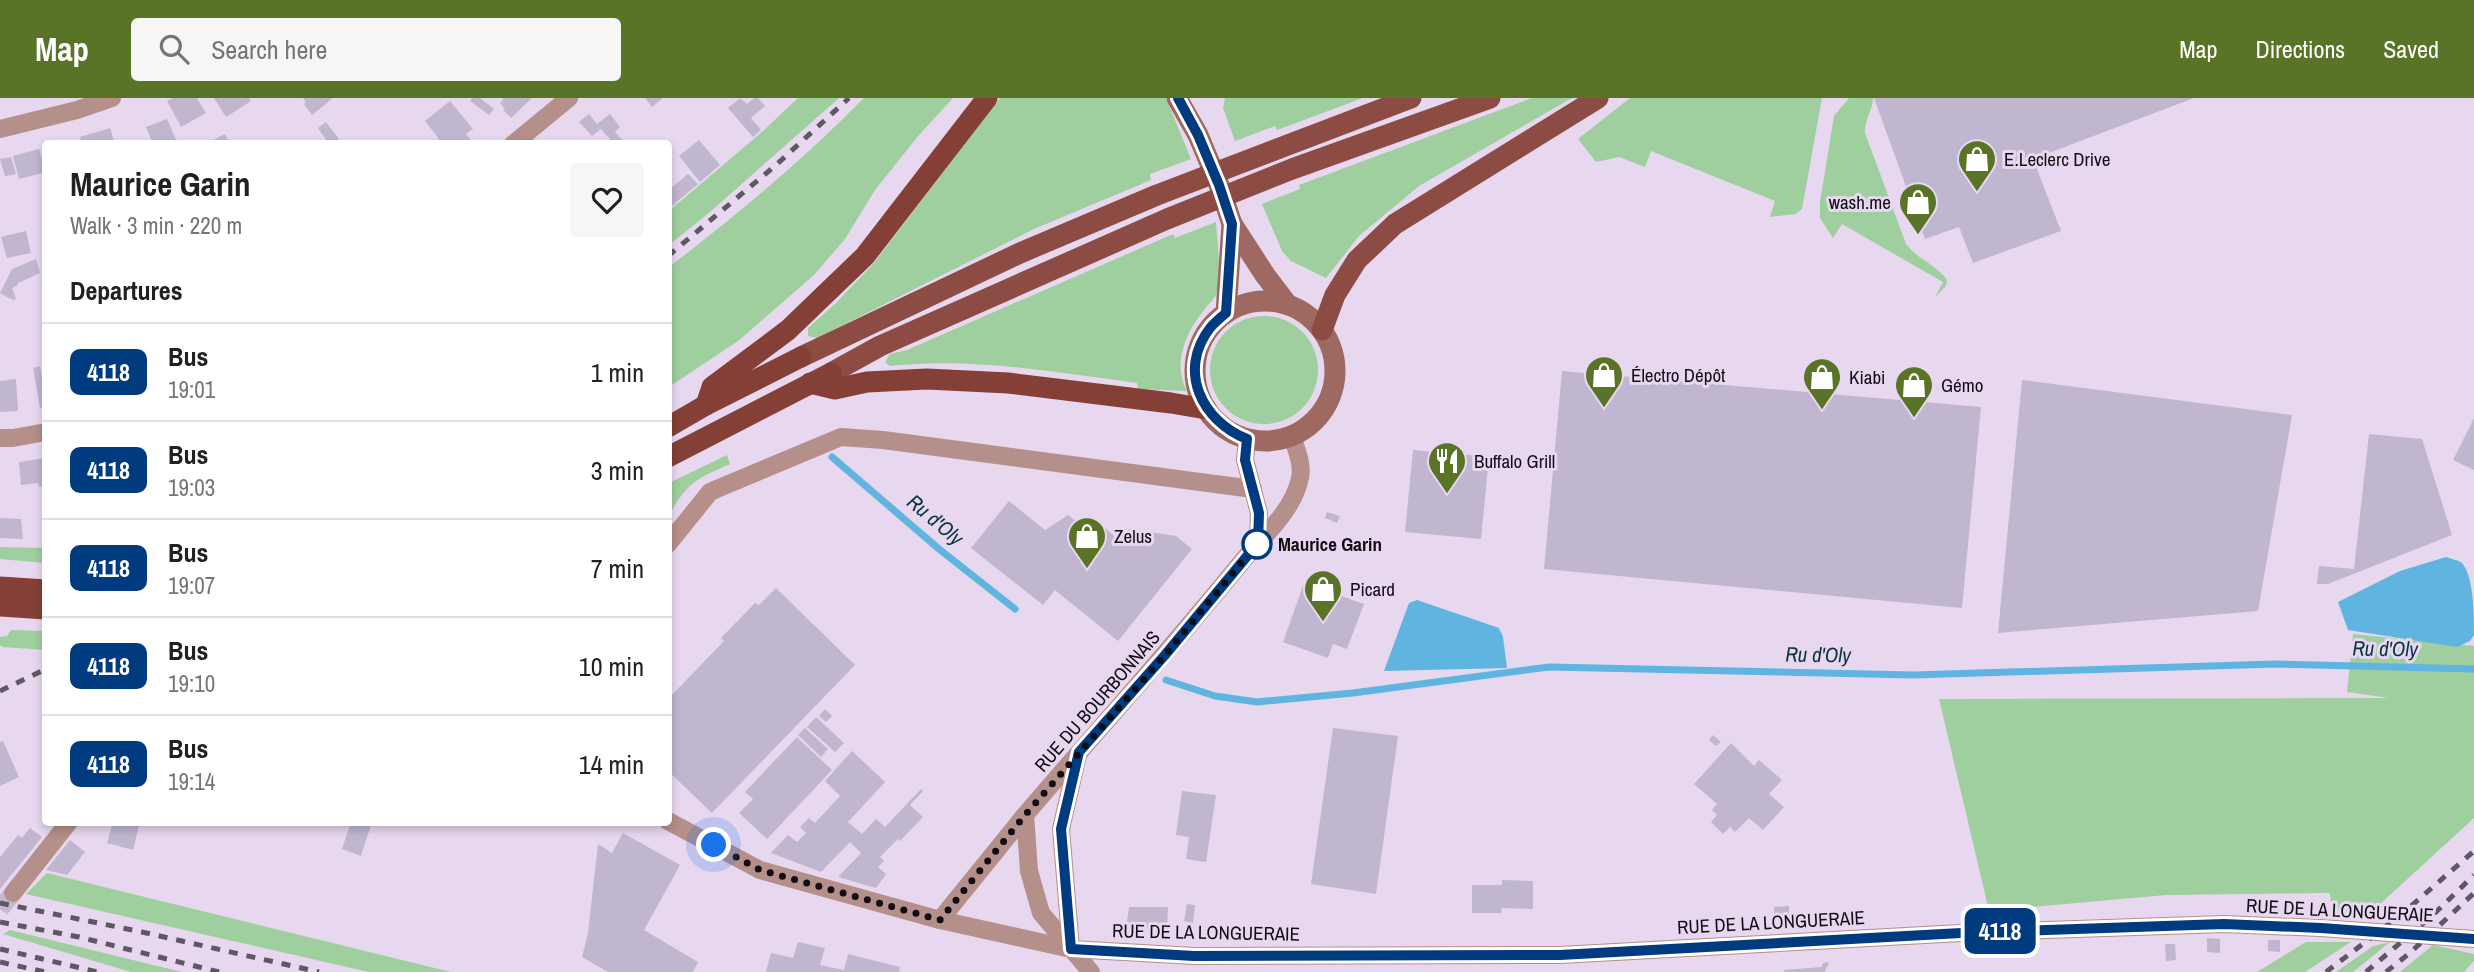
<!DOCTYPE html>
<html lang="en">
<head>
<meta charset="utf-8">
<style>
	:root { --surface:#fff; --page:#f6f6f6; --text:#202124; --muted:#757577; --line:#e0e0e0; --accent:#5a7427 }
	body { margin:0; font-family:"Archivo Narrow",sans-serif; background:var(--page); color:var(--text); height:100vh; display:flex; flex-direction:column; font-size:26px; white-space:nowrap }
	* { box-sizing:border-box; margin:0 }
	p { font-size:23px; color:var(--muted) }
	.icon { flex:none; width:38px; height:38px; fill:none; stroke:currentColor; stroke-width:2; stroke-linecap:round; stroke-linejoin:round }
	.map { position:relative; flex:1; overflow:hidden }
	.sheet { position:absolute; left:42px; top:42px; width:630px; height:686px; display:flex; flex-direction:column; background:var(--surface); border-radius:7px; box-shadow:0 4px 10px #0003 }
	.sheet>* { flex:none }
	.badge { padding:0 14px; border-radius:10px; font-size:24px; line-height:46px }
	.you { position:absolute; width:35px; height:35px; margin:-18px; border:5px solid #fff; border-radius:50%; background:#1a73e8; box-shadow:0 0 0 10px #1a73e833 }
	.map>.badge { position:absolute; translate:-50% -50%; box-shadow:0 0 0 4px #fff }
	h2 { padding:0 28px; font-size:26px; line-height:63px }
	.round { display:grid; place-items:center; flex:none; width:74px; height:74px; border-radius:7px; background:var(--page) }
	.head { display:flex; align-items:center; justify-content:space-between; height:119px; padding:0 28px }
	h1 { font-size:33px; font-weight:800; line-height:52px }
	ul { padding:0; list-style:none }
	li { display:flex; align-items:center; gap:21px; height:98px; padding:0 28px; border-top:2px solid var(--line) }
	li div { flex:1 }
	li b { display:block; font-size:26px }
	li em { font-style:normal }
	li .badge { min-width:77px; font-weight:700; text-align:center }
	header { display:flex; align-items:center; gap:42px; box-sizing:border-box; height:98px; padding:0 35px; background:var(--accent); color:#fff }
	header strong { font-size:33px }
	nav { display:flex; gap:38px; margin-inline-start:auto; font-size:24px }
	.search { width:490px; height:63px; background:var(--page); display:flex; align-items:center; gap:18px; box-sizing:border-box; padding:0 24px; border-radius:7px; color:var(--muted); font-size:26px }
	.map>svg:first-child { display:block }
	.green { fill:#9fcf9e }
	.water { fill:#5fb5df }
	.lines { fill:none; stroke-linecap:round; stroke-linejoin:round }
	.stream { stroke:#5fb5df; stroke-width:7 }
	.building { fill:#c0b6cf }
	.minor-tunnel { stroke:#c7bacf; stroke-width:18; stroke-dasharray:18 9; stroke-linecap:butt }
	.minor { stroke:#b58f89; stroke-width:18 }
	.secondary { stroke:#9d6960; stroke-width:21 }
	.primary { stroke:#8c4c43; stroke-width:21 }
	.trunk { stroke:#844036; stroke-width:21 }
	.rail { stroke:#605765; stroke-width:5; stroke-dasharray:9 9; stroke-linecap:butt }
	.line-casing { stroke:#fff; stroke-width:16 }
	.line { stroke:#003b80; stroke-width:10 }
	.walk { stroke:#120d15; stroke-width:7; stroke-dasharray:0 12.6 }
	.stop-dot { fill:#fff; stroke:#003b80; stroke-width:3.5 }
	.labels { text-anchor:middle; stroke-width:6; stroke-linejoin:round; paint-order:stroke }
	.poi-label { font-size:19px; fill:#120d15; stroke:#e7d8f0; text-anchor:start }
	.stop-label { font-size:19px; font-weight:bold; fill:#120d15; stroke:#e7d8f0; text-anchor:start }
	.street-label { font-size:19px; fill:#120d15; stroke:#e7d8f0 }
	.water-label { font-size:21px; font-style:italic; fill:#0a3243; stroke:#e7d8f0 }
</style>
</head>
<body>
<header>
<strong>Map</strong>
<div class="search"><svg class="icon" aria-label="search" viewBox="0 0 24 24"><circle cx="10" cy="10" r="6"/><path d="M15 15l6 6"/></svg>Search here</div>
<nav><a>Map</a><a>Directions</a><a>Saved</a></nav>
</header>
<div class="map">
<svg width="2474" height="874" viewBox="0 0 2474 874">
	<rect width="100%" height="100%" fill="#e7d8f0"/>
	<g class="green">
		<path d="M 798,0 L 839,0 L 710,114 L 669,147 L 669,113 L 763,33 Z"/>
		<path d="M 864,0 L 953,0 L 919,37 L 875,92 L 845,141 L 814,177 L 738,243 L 669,289 L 669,169 C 737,117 804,61 864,0 Z"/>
		<path d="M 1000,0 L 1166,0 L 1191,61 L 1150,76 L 1151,82 L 1034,131 L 817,240 L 808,238 L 808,230 L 836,205 L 874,165 Z"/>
		<path d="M 1225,0 L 1363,0 L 1277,32 L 1275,28 L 1235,43 L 1223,10 Z"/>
		<path d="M 1532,0 L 1572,0 L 1419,88 L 1359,138 L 1326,180 L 1291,163 L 1282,153 L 1262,106 L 1300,91 L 1299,87 Z"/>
		<path d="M 1630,0 L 1822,0 L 1802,111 L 1796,116 L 1770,119 L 1775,103 L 1651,53 L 1645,69 L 1619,59 L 1596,64 L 1578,41 Z"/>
		<path d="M 1849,0 L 1873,0 C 1873,12 1864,22 1865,35 L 1906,146 C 1917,161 1937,167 1947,182 L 1946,188 L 1935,199 L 1943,184 L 1842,126 L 1833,140 L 1820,120 L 1820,104 L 1834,18 Z"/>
		<path d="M 1216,124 C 1217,138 1222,184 1217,195 C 1214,202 1208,206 1204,212 C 1186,234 1172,266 1187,293 L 1138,291 L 1137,285 C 1055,274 973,259 890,268 L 885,264 L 890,256 L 907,252 L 1173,136 L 1175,140 Z"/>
		<circle cx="1264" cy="272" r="54"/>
		<path d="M 727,357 L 730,366 C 696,381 688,384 669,417 L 669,385 Z"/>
		<path d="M 0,449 L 45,450 L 45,465 L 0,461 Z"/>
		<path d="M 11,532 L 45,533 L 45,552 L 3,549 L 0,547 L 0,539 L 7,538 Z"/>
		<path d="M 2353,536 L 2474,548 L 2474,720 L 2366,819 L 2332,816 L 2330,795 L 2166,797 L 1989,813 L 1939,601 L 2389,600 L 2347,594 Z"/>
		<path d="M 47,775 L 451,874 L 369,874 L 26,796 Z"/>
		<path d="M 10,832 L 182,874 L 131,874 L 3,836 Z"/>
		<path d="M 2306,844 L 2351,844 L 2305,874 L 2257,874 Z"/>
		<path d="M 2390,844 L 2353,874 L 2336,874 L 2373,848 Z"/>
		<path d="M 2433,847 L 2474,856 L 2474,863 L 2464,874 L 2400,874 Z"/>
	</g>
	<g class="water">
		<path d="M 2446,459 C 2451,461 2458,462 2462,465 C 2474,479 2474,516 2474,537 L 2470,543 L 2457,549 L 2348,532 L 2338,504 L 2400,473 Z"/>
		<path d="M 1417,502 L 1499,530 L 1503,539 L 1507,570 L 1384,573 L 1409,505 Z"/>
	</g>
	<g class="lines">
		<g class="stream">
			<path d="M 832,359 L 939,451 L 1015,511"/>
			<path d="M 1166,582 L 1215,598 L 1257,604 L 1353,595 L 1549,569 L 1913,577 L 2275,566 L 2474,571"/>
		</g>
	</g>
	<g class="building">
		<path d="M 173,0 L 197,0 L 206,15 L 181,29 L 167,3 Z"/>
		<path d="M 214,0 L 249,0 L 251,3 L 226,19 Z"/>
		<path d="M 303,0 L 333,0 L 312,17 L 304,6 L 306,4 Z"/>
		<path d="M 472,0 L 480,0 L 494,11 L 489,17 L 470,3 Z"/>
		<path d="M 502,0 L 532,0 L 511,20 L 503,12 L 505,11 L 500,5 L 503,2 Z"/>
		<path d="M 645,0 L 663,0 L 652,9 Z"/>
		<path d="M 740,0 L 747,6 L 754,0 L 758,0 L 765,8 L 751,20 L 761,32 L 753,39 L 728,10 Z"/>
		<path d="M 1874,0 L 2194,0 L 2033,61 L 2061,133 L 1973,165 L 1959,129 L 1925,141 Z"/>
		<path d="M 450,3 L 473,31 L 466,36 L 474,46 L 433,46 L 439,41 L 425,23 Z"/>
		<path d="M 589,16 L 597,26 L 610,16 L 620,29 L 615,34 L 626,46 L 614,46 L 601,31 L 592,38 L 579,24 Z"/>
		<path d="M 167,21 L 178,46 L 153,46 L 146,29 Z"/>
		<path d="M 326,24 L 339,41 L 332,46 L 329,46 L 318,30 Z"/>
		<path d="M 110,30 L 115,46 L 82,46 L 80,39 Z"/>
		<path d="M 225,36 L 230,46 L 206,46 Z"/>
		<path d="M 699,42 L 720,67 L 700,84 L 679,58 Z"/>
		<path d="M 39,51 L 46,74 L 19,81 L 13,58 Z"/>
		<path d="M 11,59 L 16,76 L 5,78 L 0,61 Z"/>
		<path d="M 688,76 L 698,86 L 668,111 L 668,89 L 670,91 Z"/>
		<path d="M 26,133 L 31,155 L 7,160 L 1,139 Z"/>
		<path d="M 36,161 L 40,175 L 18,185 L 18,187 L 12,190 L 16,201 L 13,202 L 0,195 L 12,171 Z"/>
		<path d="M 40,268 L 43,286 L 46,285 L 46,308 L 40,310 L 33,270 Z"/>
		<path d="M 1562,273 L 1981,309 L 1962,510 L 1544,471 Z"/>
		<path d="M 16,281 L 18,313 L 0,314 L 0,283 Z"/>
		<path d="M 2022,282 L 2292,317 L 2258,513 L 1998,535 Z"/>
		<path d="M 2474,320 L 2474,372 L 2453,362 Z"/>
		<path d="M 2369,336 L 2422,341 L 2452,437 L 2328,486 L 2317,486 L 2319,468 L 2354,471 Z"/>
		<path d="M 1413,352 L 1489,359 L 1481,441 L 1405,434 Z"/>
		<path d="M 46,360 L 46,388 L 39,389 L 38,385 L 21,387 L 19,364 Z"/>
		<path d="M 1009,403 L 1045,432 L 1068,417 L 1095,439 L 1104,429 L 1119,442 L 1129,431 L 1176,438 L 1192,451 L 1118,543 L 1055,492 L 1043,507 L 971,450 Z"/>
		<path d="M 1327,414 L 1340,418 L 1337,425 L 1325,420 Z"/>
		<path d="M 0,420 L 21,421 L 23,441 L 0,440 Z"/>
		<path d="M 1304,485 L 1364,506 L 1347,551 L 1333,546 L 1328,560 L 1283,544 Z"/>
		<path d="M 776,490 L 855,567 L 712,715 L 668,673 L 668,601 L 724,543 L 721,540 L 755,505 L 759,507 Z"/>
		<path d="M 825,611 L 832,618 L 826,624 L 819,618 Z"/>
		<path d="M 816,619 L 844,645 L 835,654 L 807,629 Z"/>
		<path d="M 805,630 L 828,651 L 821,659 L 798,637 Z"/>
		<path d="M 1333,630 L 1398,638 L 1376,796 L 1311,786 Z"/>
		<path d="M 1713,637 L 1721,644 L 1716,648 L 1709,642 Z"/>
		<path d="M 797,639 L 832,672 L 767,741 L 739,715 L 753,701 L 745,694 Z"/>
		<path d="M 3,643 L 19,679 L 0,688 L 0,644 Z"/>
		<path d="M 1731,645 L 1754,668 L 1759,662 L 1782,682 L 1769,696 L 1784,709 L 1763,732 L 1749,720 L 1735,734 L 1730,729 L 1723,736 L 1711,724 L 1717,717 L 1712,712 L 1717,706 L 1694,686 Z"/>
		<path d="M 852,653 L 885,684 L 848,724 L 862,736 L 876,721 L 885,729 L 921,691 L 923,693 L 910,707 L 923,719 L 900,743 L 898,741 L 880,759 L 884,763 L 878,769 L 886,776 L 876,790 L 838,779 L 861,755 L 850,744 L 821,774 L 771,755 L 788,737 L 797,744 L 806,735 L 800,729 L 809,720 L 815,725 L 840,698 L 825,683 Z"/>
		<path d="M 1182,693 L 1216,697 L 1206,764 L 1186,761 L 1189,739 L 1176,737 Z"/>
		<path d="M 113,724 L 140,724 L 133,752 L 107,745 Z"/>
		<path d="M 351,724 L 372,724 L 361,758 L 342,751 Z"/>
		<path d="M 30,730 L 42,739 L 0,791 L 0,759 L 18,737 L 22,740 Z"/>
		<path d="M 623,735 L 680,767 L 644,832 L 698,864 L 693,874 L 608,874 L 582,859 L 588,835 L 598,746 L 612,755 Z"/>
		<path d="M 70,742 L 85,754 L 67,777 L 46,772 Z"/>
		<path d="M 1502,782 L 1533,783 L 1533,811 L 1502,810 L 1501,815 L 1472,815 L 1472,787 L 1502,787 Z"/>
		<path d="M 1187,806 L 1195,807 L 1193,825 L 1184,823 Z"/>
		<path d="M 1789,808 L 1789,816 L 1774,817 L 1774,809 Z"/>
		<path d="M 1129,809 L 1168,809 L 1167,831 L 1126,830 Z"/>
		<path d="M 2207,840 L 2220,841 L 2220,855 L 2207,854 Z"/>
		<path d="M 2268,842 L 2280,842 L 2280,854 L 2268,853 Z"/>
		<path d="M 798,844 L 825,850 L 820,867 L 844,872 L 848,856 L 900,869 L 899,874 L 766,874 L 771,855 L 793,860 Z"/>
		<path d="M 2165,846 L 2175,846 L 2176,862 L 2166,863 Z"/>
		<path d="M 1829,864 L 1825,874 L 1784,874 L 1784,872 L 1822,869 L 1823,865 Z"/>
	</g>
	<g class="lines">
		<path class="minor-tunnel" d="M 0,811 L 13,795"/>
		<g class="minor">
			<path d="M 0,31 L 77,12 L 112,0"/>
			<path d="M 513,46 L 569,0"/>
			<path d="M 0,340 L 13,340 L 46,334"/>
			<path d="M 1247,341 L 1245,362 L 1259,415 L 1258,445"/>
			<path d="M 668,446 L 710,394 L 719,390 L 841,339 L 883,342 L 1253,391"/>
			<path d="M 668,723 L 760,772 L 940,822 L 1071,851 L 1194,858 L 1560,857 L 1961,835 L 2224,826 L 2321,830 L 2474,841"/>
			<path d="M 13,795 L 69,724"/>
			<path d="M 940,822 L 1025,717"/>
			<path d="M 1071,851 L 1061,731 L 1078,657"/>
			<path d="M 1091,874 L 1041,815 L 1029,773 L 1025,717 C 1097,633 1170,552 1240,466 C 1261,440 1293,414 1300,380 C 1303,366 1296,351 1292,338"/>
		</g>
		<g class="secondary">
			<path d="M 1177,0 L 1198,37 L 1219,87 L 1232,126 L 1265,177 L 1287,206"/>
			<circle cx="1265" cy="273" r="70"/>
			<path d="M 1226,215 L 1232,126"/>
		</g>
		<g class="primary">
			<path d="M 1322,232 L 1335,197 L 1357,162 L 1395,126 L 1598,0"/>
			<path d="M 801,259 L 1020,155 L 1157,97 L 1411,0"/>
			<path d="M 831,275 L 880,248 L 1167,121 L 1292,71 L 1490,0"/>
		</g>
		<g class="trunk">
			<path d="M 810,285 L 835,291 L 867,284 L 927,281 L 1008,285 L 1171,305 L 1206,311"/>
			<path d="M 706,307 L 712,289 L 788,232 L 865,158 L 987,0"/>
			<path d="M 668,329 L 706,307 L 801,259"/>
			<path d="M 668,359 L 831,275"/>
			<path d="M 0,489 L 46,492"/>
			<path d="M 0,508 L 46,511"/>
		</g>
		<g class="rail">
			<path d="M 668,158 L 776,67 L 849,0"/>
			<path d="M 0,593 L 46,571"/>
			<path d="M 0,805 L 142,834 L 319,874"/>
			<path d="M 0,824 L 79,839 L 219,874"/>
			<path d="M 0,851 L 98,874"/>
			<path d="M 0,864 L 45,874"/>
			<path d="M 2326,874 L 2402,816 L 2474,753"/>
			<path d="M 2366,874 L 2433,817 L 2474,777"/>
			<path d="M 2386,874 L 2411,854 L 2474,795"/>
		</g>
	</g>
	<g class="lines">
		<defs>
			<path id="line" d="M 1178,0 L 1198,37 L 1219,87 L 1232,126 L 1226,215 C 1220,220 1214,225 1210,230 C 1177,273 1202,323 1247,341 L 1245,362 L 1259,415 L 1258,445 L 1165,557 L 1079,654 L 1061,731 L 1071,851 L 1194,858 L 1560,857 L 1961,835 L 2224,826 L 2321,830 L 2474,841"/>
		</defs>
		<use href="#line" class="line-casing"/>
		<use href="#line" class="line"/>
		<path class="walk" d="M 714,747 L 760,772 L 940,822 L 1025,717 L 1165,557 L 1257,446"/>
	</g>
	<defs>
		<symbol id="shop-pin" viewBox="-11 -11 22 30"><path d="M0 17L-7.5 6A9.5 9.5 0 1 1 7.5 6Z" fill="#5a7427" stroke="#e7d8f0"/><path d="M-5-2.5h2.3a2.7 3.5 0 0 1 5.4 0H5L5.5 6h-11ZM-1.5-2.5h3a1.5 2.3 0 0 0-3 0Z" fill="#fff"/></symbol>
		<symbol id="restaurant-pin" viewBox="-11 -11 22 30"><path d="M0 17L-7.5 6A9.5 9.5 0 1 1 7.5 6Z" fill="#5a7427" stroke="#e7d8f0"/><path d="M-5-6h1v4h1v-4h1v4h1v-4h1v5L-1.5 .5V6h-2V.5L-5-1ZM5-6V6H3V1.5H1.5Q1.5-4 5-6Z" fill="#fff"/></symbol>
	</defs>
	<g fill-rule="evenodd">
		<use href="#shop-pin" x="1955" y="39" width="44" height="60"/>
		<use href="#shop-pin" x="1896" y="82" width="44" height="60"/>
		<use href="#shop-pin" x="1582" y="255" width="44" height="60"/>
		<use href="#shop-pin" x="1800" y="257" width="44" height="60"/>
		<use href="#shop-pin" x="1892" y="265" width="44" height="60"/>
		<use href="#restaurant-pin" x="1425" y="341" width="44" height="60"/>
		<use href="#shop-pin" x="1065" y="416" width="44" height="60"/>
		<use href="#shop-pin" x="1301" y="469" width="44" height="60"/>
	</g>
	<circle class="stop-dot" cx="1257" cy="446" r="14"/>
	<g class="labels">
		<g class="poi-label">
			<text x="2004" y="68">E.Leclerc Drive</text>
			<text x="1891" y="111" text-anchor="end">wash.me</text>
			<text x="1631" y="284">Électro Dépôt</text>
			<text x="1849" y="286">Kiabi</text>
			<text x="1941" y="294">Gémo</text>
			<text x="1474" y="370">Buffalo Grill</text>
			<text x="1114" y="445">Zelus</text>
			<text x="1350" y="498">Picard</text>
		</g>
		<g class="stop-label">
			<text x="1278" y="453">Maurice Garin</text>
		</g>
		<g class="street-label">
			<text transform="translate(1097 603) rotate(-49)" y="7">RUE DU BOURBONNAIS</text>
			<text transform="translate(2340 812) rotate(3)" y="7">RUE DE LA LONGUERAIE</text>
			<text transform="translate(1771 824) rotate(-3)" y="7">RUE DE LA LONGUERAIE</text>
			<text transform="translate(1206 834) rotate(1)" y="7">RUE DE LA LONGUERAIE</text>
		</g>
		<g class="water-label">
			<text transform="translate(935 422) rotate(40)" y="7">Ru d'Oly</text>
			<text transform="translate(2385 551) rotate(1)" y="7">Ru d'Oly</text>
			<text transform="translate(1818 557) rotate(1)" y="7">Ru d'Oly</text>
		</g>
	</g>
</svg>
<div class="you" style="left:714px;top:747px"></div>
<b class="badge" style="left:2000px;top:833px;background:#003b80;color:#fff">4118</b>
<section class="sheet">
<div class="head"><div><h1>Maurice Garin</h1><p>Walk · 3 min · 220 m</p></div><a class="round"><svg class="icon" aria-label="heart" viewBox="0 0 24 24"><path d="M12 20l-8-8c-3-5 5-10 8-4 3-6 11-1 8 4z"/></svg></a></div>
<h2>Departures</h2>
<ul>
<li><span class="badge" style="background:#003b80;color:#fff">4118</span><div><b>Bus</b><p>19:01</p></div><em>1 min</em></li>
<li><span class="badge" style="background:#003b80;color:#fff">4118</span><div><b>Bus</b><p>19:03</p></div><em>3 min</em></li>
<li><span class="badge" style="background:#003b80;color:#fff">4118</span><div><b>Bus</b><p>19:07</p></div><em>7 min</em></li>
<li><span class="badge" style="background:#003b80;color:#fff">4118</span><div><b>Bus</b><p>19:10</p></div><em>10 min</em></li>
<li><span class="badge" style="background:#003b80;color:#fff">4118</span><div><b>Bus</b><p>19:14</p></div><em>14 min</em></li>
</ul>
</section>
</div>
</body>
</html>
